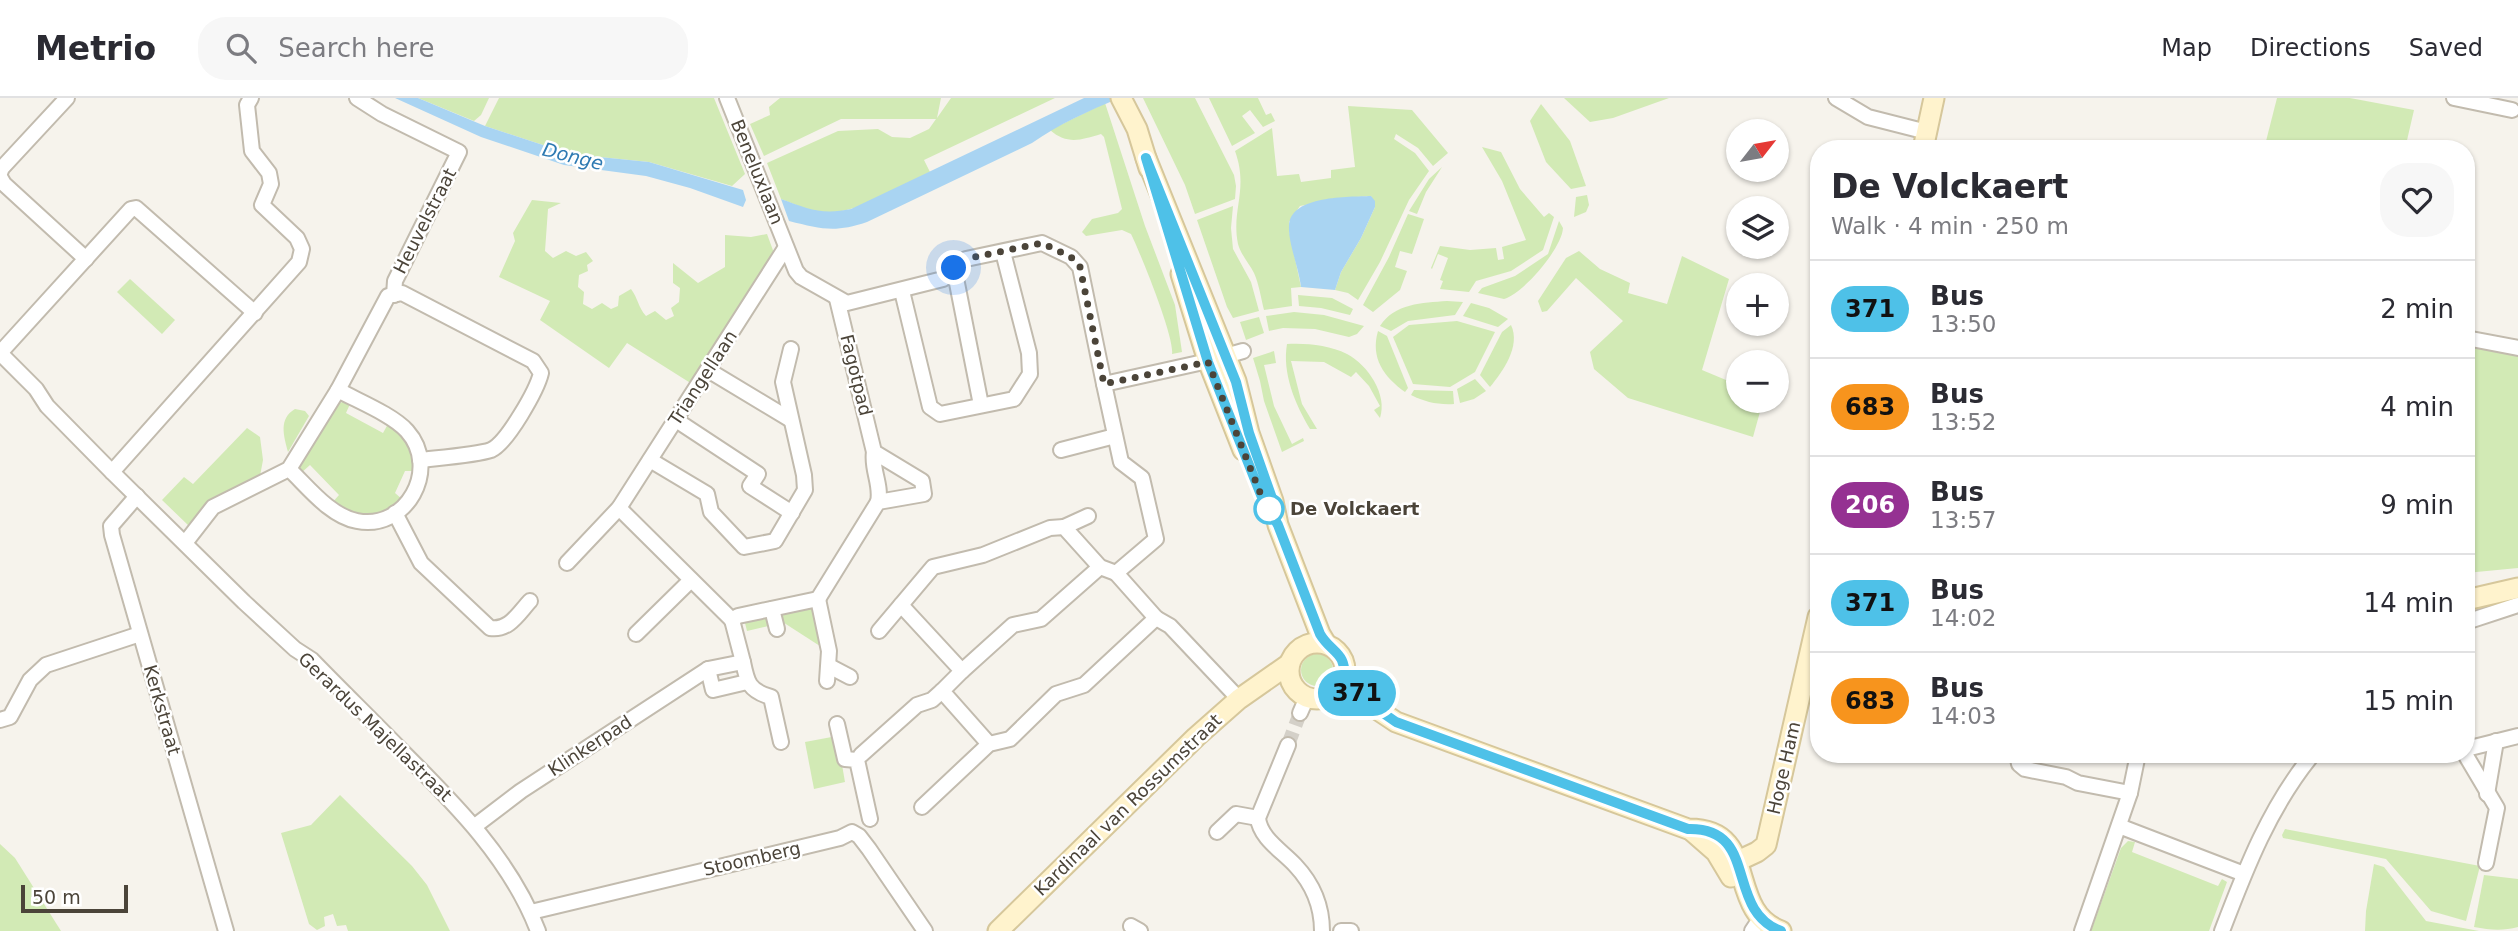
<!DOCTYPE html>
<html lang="en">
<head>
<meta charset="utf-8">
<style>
	:root { --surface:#fff; --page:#f7f7f7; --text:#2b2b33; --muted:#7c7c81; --line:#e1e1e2 }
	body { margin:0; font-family:"DejaVu Sans",sans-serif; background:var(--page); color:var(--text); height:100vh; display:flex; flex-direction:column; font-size:26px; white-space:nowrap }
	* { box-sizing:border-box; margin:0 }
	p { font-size:23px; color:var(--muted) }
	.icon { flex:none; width:38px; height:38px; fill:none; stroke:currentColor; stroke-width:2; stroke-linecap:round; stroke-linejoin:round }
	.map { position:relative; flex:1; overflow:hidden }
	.panel { position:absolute; left:1810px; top:42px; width:665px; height:623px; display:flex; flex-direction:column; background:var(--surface); border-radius:28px; box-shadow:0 2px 5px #0004 }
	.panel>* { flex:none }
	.badge { padding:0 14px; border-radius:23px; font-size:24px; line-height:46px }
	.needle { width:46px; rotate:59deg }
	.controls { position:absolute; left:1726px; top:21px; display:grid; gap:14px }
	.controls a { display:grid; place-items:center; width:63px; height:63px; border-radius:50%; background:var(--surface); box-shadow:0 2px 5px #0004; font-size:35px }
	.scale { position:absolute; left:21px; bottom:18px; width:107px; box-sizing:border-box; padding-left:7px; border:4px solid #4b4439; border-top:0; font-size:19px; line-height:24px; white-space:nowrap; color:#4b4439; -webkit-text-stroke:5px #fff; paint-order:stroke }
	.you { position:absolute; width:35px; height:35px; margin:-18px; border:5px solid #fff; border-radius:50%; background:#1a73e8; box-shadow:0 0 0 10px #1a73e833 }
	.map>.badge { position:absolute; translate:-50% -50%; box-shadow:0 0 0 4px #fff }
	.round { display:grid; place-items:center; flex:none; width:74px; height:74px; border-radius:28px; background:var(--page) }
	.headline { display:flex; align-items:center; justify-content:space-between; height:119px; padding:0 21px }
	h1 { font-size:33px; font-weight:600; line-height:52px }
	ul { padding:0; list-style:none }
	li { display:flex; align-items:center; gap:21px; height:98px; padding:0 21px; border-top:2px solid var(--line) }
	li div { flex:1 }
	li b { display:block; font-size:26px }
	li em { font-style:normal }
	li .badge { min-width:77px; font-weight:700; text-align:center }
	header { display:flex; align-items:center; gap:42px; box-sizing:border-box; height:98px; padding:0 35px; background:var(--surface); border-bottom:2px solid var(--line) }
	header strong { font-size:33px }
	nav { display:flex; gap:38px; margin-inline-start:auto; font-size:24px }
	.search { width:490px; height:63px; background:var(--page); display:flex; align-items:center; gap:18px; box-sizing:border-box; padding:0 24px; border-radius:28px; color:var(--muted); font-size:26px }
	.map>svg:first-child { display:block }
	.green { fill:#d2eab5 }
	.water { fill:#a9d4f2 }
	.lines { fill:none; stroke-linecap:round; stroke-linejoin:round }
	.street-tunnel { stroke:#d4d0c8; stroke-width:14; stroke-dasharray:14 7; stroke-linecap:butt }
	.street-casing { stroke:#c2bbae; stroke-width:18 }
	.secondary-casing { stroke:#d6c79b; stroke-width:23 }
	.street { stroke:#fff; stroke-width:14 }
	.secondary { stroke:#fff3cd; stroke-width:19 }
	.line-casing { stroke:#fff; stroke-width:16 }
	.line { stroke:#4ec1e8; stroke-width:10 }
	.walk { stroke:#4b4439; stroke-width:7; stroke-dasharray:0 12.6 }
	.stop-dot { fill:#fff; stroke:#4ec1e8; stroke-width:3.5 }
	.labels { text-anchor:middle; stroke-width:5; stroke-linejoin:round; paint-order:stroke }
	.street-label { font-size:18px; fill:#4b4439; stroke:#fff }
	.stop-label { font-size:18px; font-weight:bold; fill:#4b4439; stroke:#fff; text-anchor:start }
	.water-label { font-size:19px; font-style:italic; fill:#2e7ab2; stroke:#fff }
</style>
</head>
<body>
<header>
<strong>Metrio</strong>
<div class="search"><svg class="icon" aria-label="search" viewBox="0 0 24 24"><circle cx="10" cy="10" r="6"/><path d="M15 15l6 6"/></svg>Search here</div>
<nav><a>Map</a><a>Directions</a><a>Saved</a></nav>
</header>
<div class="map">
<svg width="2518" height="833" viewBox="0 0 2518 833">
	<rect width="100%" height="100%" fill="#f6f3ec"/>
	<g class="green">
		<path d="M 418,0 L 489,0 L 481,17 L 474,23 Z"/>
		<path d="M 499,0 L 714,0 L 745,76 L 732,88 L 649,64 L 580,57 L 546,48 L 485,28 Z"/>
		<path d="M 780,0 L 941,0 L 937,20 L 951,0 L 1055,0 L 924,62 L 930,74 C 896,90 856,119 817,114 C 805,112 793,105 781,101 L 767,65 L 838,33 L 878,31 L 892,39 L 910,40 L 929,31 L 936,21 L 841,21 L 764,58 L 750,26 L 770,17 L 769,9 Z"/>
		<path d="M 1143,0 L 1195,0 L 1234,77 L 1236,88 L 1235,101 L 1195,116 L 1185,87 Z"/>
		<path d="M 1209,0 L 1258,0 L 1266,17 L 1271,15 L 1275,23 L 1263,29 L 1250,12 L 1242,18 L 1255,35 L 1232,48 Z"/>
		<path d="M 1564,0 L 1669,0 L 1613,20 L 1590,24 Z"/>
		<path d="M 2277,0 L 2350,0 L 2414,12 L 2405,51 L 2264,51 Z"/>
		<path d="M 1105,5 L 1145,128 L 1175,207 L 1182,254 L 1172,256 C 1175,240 1140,154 1131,136 L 1122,132 L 1086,138 L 1082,134 L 1092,121 L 1118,115 L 1122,111 L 1104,39 L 1101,36 C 1081,42 1067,47 1050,32 Z"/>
		<path d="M 1541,6 L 1570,43 L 1586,88 L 1571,91 L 1546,64 L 1530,23 Z"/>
		<path d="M 1348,8 L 1412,12 L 1448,55 L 1433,68 L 1418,50 L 1396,36 L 1394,41 L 1415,55 L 1429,73 L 1409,102 L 1380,164 L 1358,202 L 1348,195 L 1335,192 L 1341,174 L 1361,140 L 1375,109 L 1371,98 L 1342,100 L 1300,108 L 1289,124 L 1289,132 L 1301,189 L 1291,190 L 1292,208 L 1264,212 C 1261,200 1259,186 1254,175 C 1249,165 1241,157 1238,146 C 1231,111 1249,92 1235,53 L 1272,30 L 1277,78 L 1299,76 L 1301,84 L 1331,80 L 1331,72 L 1355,69 Z"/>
		<path d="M 1482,49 L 1501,54 L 1520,91 L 1544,119 L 1549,115 L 1554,119 L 1543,152 L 1511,173 L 1476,183 L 1469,194 L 1440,191 L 1443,183 L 1440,182 L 1448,160 L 1438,156 L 1432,171 L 1431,170 L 1440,148 L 1470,152 L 1496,150 L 1498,162 L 1504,161 L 1502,149 L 1526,142 L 1502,83 Z"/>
		<path d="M 1442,69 L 1426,94 L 1417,116 L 1409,113 L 1429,81 Z"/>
		<path d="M 1587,97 L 1589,107 L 1586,114 L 1574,119 L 1576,99 Z"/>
		<path d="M 532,102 L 561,105 L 548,111 L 545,153 L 553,160 L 566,153 L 576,158 L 586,154 L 593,163 L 587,167 L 588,173 L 579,177 L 578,189 L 584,194 L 583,206 L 592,211 L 602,205 L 611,211 L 618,208 L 619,198 L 631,191 C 638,200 638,209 646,218 L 655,213 L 666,222 L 674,218 L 671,210 L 679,204 L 680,190 L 673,185 L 673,165 L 698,185 L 725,169 L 725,137 L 751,139 L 767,136 L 774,155 L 692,286 L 627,245 L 609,270 L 540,222 L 550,203 L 499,179 L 515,143 L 513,135 Z"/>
		<path d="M 1233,108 L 1231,130 L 1233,151 L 1251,184 L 1259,213 L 1233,220 L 1227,209 L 1197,122 Z"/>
		<path d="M 1408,116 L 1424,121 L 1412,156 L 1400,153 L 1395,169 L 1407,173 L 1400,192 L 1373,214 L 1363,207 L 1389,159 Z"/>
		<path d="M 1559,123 L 1563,130 C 1562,150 1524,195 1504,201 L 1478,195 L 1482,190 L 1515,178 L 1548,156 Z"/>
		<path d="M 1579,153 L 1600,171 L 1630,185 L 1628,195 L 1667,206 L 1682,158 L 1729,181 L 1702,272 L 1738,287 L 1738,303 L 1763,303 L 1753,339 L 1628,300 L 1594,271 L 1590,254 L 1623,223 L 1576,180 L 1547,213 L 1542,214 L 1538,203 L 1566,160 Z"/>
		<path d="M 130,181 L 175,222 L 162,236 L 117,194 Z"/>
		<path d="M 1298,197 L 1332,200 L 1353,211 L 1350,217 L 1321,210 L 1299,208 Z"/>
		<path d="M 1447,203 L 1463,204 L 1455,217 L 1408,223 L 1391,233 L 1380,228 C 1395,205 1422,205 1447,203 Z"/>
		<path d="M 1471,205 L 1489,210 L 1508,221 L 1498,229 L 1463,218 Z"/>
		<path d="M 1294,214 L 1324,217 L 1364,228 L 1357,236 L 1349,239 L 1315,231 L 1283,230 L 1269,233 L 1266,218 Z"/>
		<path d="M 1259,219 L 1264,235 L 1246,242 L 1240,224 Z"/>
		<path d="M 1457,223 L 1495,234 L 1475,274 L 1450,289 L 1413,286 L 1393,239 L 1409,227 Z"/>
		<path d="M 1511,227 C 1521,248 1503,273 1490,289 L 1480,277 L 1502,234 Z"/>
		<path d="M 1378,233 L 1387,238 L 1408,290 L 1405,294 C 1384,279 1370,260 1378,233 Z"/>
		<path d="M 2475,245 L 2518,253 L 2518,470 L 2466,475 L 2466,256 Z"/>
		<path d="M 1287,246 C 1307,245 1329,247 1347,256 C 1368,267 1388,297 1380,320 L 1374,312 L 1380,308 L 1369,288 L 1356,274 L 1351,279 L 1324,264 L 1291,263 L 1302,306 L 1317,331 L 1310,331 C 1295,306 1282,275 1287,246 Z"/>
		<path d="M 1274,253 L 1276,265 L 1264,267 L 1274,308 L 1292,346 L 1303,340 L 1304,343 L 1282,354 L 1264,303 L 1260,283 L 1253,260 Z"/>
		<path d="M 1475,281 L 1486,293 L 1474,301 L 1460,305 L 1457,291 Z"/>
		<path d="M 1414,292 L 1453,293 L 1454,306 C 1438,307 1425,304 1411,297 Z"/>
		<path d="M 345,303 L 350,306 L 346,315 L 383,335 L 388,326 L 411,348 L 416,373 L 405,373 L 395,395 L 403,402 C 378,421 359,423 332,405 L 339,397 L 310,367 L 301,375 L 299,364 L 337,306 Z"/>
		<path d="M 295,311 L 305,313 L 309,318 L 288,354 C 284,338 278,321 295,311 Z"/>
		<path d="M 247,330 L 260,339 L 263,362 L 260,378 L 208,405 L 189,428 L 162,402 L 184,379 L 193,386 Z"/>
		<path d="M 814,506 L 823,550 L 778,521 L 776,514 Z"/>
		<path d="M 770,516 L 773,527 L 747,533 L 744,521 Z"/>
		<circle cx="1317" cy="572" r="16"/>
		<path d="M 837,638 L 845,684 L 814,691 L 805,644 Z"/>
		<path d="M 340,697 L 412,768 L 427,787 L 450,833 L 348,833 L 346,827 L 337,828 L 333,816 L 324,819 L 325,828 L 317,832 L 309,826 L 281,735 L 311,727 Z"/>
		<path d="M 2285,731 L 2480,768 L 2466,823 L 2431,813 L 2386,761 L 2283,740 L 2282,737 Z"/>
		<path d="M 2128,743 L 2135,744 L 2132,754 L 2218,788 L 2222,781 L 2227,784 L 2209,833 L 2091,833 L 2121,750 Z"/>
		<path d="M 0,746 L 15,760 L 61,833 L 0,833 Z"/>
		<path d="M 2374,766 L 2384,769 L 2426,823 L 2479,833 L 2365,833 L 2366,813 Z"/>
		<path d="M 2484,777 L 2518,781 L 2518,829 C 2503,833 2490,832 2474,829 Z"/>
	</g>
	<g class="water">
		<path d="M 395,0 L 418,0 L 485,28 L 546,48 L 580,57 L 649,64 L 743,92 L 746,102 L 743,109 L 690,90 L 646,78 L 564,67 L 481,39 Z"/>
		<path d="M 1084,0 L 1119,0 C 1089,13 1059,26 1032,45 L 867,124 C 835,135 821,131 789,123 L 781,101 C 808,111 822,117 851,111 Z"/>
		<path d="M 1371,98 L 1375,103 L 1375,109 L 1361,140 L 1341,174 L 1335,192 L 1301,189 C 1299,171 1288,144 1289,128 C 1290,97 1349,99 1371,98 Z"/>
	</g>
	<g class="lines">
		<path class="street-tunnel" d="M 1288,647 L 1300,615"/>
		<defs>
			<g id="street">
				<path d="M 357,0 L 382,16 L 459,54 L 395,183 L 394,197"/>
				<path d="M 727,0 L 796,173 L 801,179 L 847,205 L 943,181 L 966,161 L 1042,145 L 1071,159 L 1080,169 L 1104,286 L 1208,263 L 1243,253"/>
				<path d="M 1836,0 L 1868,19 L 1927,34"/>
				<path d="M 2454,0 L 2512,12"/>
				<path d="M 0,75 L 2,70 L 67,0"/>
				<path d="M 0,79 L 4,86 L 86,161"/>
				<path d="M 954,170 L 981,307"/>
				<path d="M 902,193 L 930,309 L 940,316 L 1014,301 L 1030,276 L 1029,255 L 1003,154"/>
				<path d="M 2466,240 L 2518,250"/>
				<path d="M 0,255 L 36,291 L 47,308 L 112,374 L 244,504 L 295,551 L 312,562 C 342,593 373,623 403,654 C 456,707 511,762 538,833"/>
				<path d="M 0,255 L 131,111 L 136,110 L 255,215"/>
				<path d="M 708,272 L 791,322"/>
				<path d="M 338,292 L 388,198 L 402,195 L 533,263 L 541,275 C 537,292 507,345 491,352 C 477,357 437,360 420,362"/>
				<path d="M 676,322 L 758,376 L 750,388 L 792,415"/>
				<path d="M 1061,352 L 1115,338"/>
				<path d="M 874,354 C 871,371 882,387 878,404"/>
				<path d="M 650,362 L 707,396 L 711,414 L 744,449 L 775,443 L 805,392 L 804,377 L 783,284 L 791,251"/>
				<path d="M 112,374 L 299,164 L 302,151 L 297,140 L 262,107 L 271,86 L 269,75 L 252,53 L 247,7 L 251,0"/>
				<path d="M 137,398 L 111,428 L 112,437 L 226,833"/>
				<path d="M 619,410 L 732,522"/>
				<path d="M 395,415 L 421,465 L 490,530 C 509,533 518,516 530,503"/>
				<path d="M 1064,429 L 1088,418"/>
				<path d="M 185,445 L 213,409 L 289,371 L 338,292 C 358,303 393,317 407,333 C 441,371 406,433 357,423 C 330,418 308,389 289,371"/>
				<path d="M 567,465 L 619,410 L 786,149"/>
				<path d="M 818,501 L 878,404 L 924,396 L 922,383 L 874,354 L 837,201"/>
				<path d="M 901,507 L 962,573 L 942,593 L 989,646"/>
				<path d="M 772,511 L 777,531"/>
				<path d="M 1156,520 L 1170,528 L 1239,601"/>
				<path d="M 732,522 L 738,518 L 818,501 L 829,553 L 827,583"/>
				<path d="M 2466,524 L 2518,507"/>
				<path d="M 879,533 L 933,469 L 983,457 L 1050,430 L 1064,429 L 1100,469 L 1116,475"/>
				<path d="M 636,536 L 691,482"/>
				<path d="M 743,564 C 747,584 749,593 771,599 L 781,644"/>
				<path d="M 829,568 L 850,579"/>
				<path d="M 708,571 L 713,592 L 747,584"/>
				<path d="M 962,573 L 1013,527 L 1041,521 L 1100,469"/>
				<path d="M 1300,615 L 1307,599"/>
				<path d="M 0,622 L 10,619 L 30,582 L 46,567 L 140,536"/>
				<path d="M 837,626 L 845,661 L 857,662 L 870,721"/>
				<path d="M 1288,647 L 1258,720 C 1260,740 1282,753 1295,767 C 1312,785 1322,808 1322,833"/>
				<path d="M 2466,651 L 2518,638"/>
				<path d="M 2017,656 L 2019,666 L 2025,671 L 2066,679 L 2078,685 L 2130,695"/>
				<path d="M 2465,656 L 2497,710 L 2486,765"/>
				<path d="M 861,657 L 917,607 L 932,602 L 942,593"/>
				<path d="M 2487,696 L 2496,643"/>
				<path d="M 922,709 L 989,646 L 1010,641 L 1056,596 L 1084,587 L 1156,520 L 1116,475 L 1156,441 L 1142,380 L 1121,364 L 1104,286"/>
				<path d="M 475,728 L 521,693 L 708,571 L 743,564 L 732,522"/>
				<path d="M 2119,728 L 2244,776"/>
				<path d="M 1217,734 L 1236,716 L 1258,720"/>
				<path d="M 531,814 L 840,740 L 852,734 L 859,738 L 869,751 L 925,833"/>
				<path d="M 1131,828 L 1140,833"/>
				<path d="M 1341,833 L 1351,833"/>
				<path d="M 1752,833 L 1760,821"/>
				<path d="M 2082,833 L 2130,695 L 2138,656"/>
				<path d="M 2222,833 C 2246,770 2270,708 2313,656"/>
			</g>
			<g id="secondary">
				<path d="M 1121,0 L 1137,31 L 1149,70"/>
				<path d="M 1923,51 L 1934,0"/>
				<path d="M 1146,60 L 1236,283 L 1249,335 L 1273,403 L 1278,427 L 1320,536 L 1326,546"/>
				<path d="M 1181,176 L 1208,263 L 1243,352"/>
				<path d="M 2466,502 L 2518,490"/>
				<circle cx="1317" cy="573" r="28"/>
				<path d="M 1344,581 L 1369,606 L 1396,624 L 1688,731 C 1761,730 1724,812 1781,833"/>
				<path d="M 1692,733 L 1716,754 L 1731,779"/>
				<path d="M 1727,768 L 1757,754 L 1766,747 L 1818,519"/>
				<path d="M 998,833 L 1196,639 L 1239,601 L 1289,566"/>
			</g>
		</defs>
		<use href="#street" class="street-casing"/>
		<use href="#secondary" class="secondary-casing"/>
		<use href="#street" class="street"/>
		<use href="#secondary" class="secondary"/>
	</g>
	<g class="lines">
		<defs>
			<path id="line" d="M 1273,403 L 1249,335 L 1236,284 L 1146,60 L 1208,264 L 1261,397 L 1278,427 L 1320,536 C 1331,555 1347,554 1344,581 L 1370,606 L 1396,624 L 1688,731 C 1760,729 1724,812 1781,833"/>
		</defs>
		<use href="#line" class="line-casing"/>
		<use href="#line" class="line"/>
		<path class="walk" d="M 954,170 L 965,161 L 1042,145 L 1071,159 L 1080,169 L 1104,286 L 1208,264 L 1261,397 L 1269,411"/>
	</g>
	<circle class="stop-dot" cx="1269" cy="411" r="14"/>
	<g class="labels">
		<g class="street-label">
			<text transform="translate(757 74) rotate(68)" y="6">Beneluxlaan</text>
			<text transform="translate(425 123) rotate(-63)" y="6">Heuvelstraat</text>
			<text transform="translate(856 277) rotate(76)" y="6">Fagotpad</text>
			<text transform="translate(703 280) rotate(-57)" y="6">Triangellaan</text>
			<text transform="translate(162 612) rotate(74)" y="6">Kerkstraat</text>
			<text transform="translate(375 629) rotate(44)" y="6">Gerardus Majellastraat</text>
			<text transform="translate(590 648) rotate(-33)" y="6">Klinkerpad</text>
			<text transform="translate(1784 670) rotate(-77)" y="6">Hoge Ham</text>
			<text transform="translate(1128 707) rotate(-44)" y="6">Kardinaal van Rossumstraat</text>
			<text transform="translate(752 761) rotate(-13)" y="6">Stoomberg</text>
		</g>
		<g class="stop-label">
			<text x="1290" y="417">De Volckaert</text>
		</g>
		<g class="water-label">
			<text transform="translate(573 58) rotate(14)" y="7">Donge</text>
		</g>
	</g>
</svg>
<div class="controls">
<a><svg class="needle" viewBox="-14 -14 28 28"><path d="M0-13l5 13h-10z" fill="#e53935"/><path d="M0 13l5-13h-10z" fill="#7c7c81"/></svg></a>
<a><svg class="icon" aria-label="layers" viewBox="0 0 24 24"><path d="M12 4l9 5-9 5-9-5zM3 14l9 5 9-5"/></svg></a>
<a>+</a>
<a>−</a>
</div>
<div class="scale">50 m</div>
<div class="you" style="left:954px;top:170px"></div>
<b class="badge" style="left:1357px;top:595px;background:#4ec1e8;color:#111">371</b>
<section class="panel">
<div class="headline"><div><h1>De Volckaert</h1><p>Walk · 4 min · 250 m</p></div><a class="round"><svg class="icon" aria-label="heart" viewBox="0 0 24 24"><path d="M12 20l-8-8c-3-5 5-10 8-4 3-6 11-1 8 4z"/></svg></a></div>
<ul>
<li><span class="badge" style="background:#4ec1e8;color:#111">371</span><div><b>Bus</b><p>13:50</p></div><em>2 min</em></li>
<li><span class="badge" style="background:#f7941d;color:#111">683</span><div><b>Bus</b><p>13:52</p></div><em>4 min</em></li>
<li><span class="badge" style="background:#953192;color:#fff">206</span><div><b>Bus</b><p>13:57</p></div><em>9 min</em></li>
<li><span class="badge" style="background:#4ec1e8;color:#111">371</span><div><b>Bus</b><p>14:02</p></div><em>14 min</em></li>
<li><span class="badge" style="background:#f7941d;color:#111">683</span><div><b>Bus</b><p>14:03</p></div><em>15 min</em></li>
</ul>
</section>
</div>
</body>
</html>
